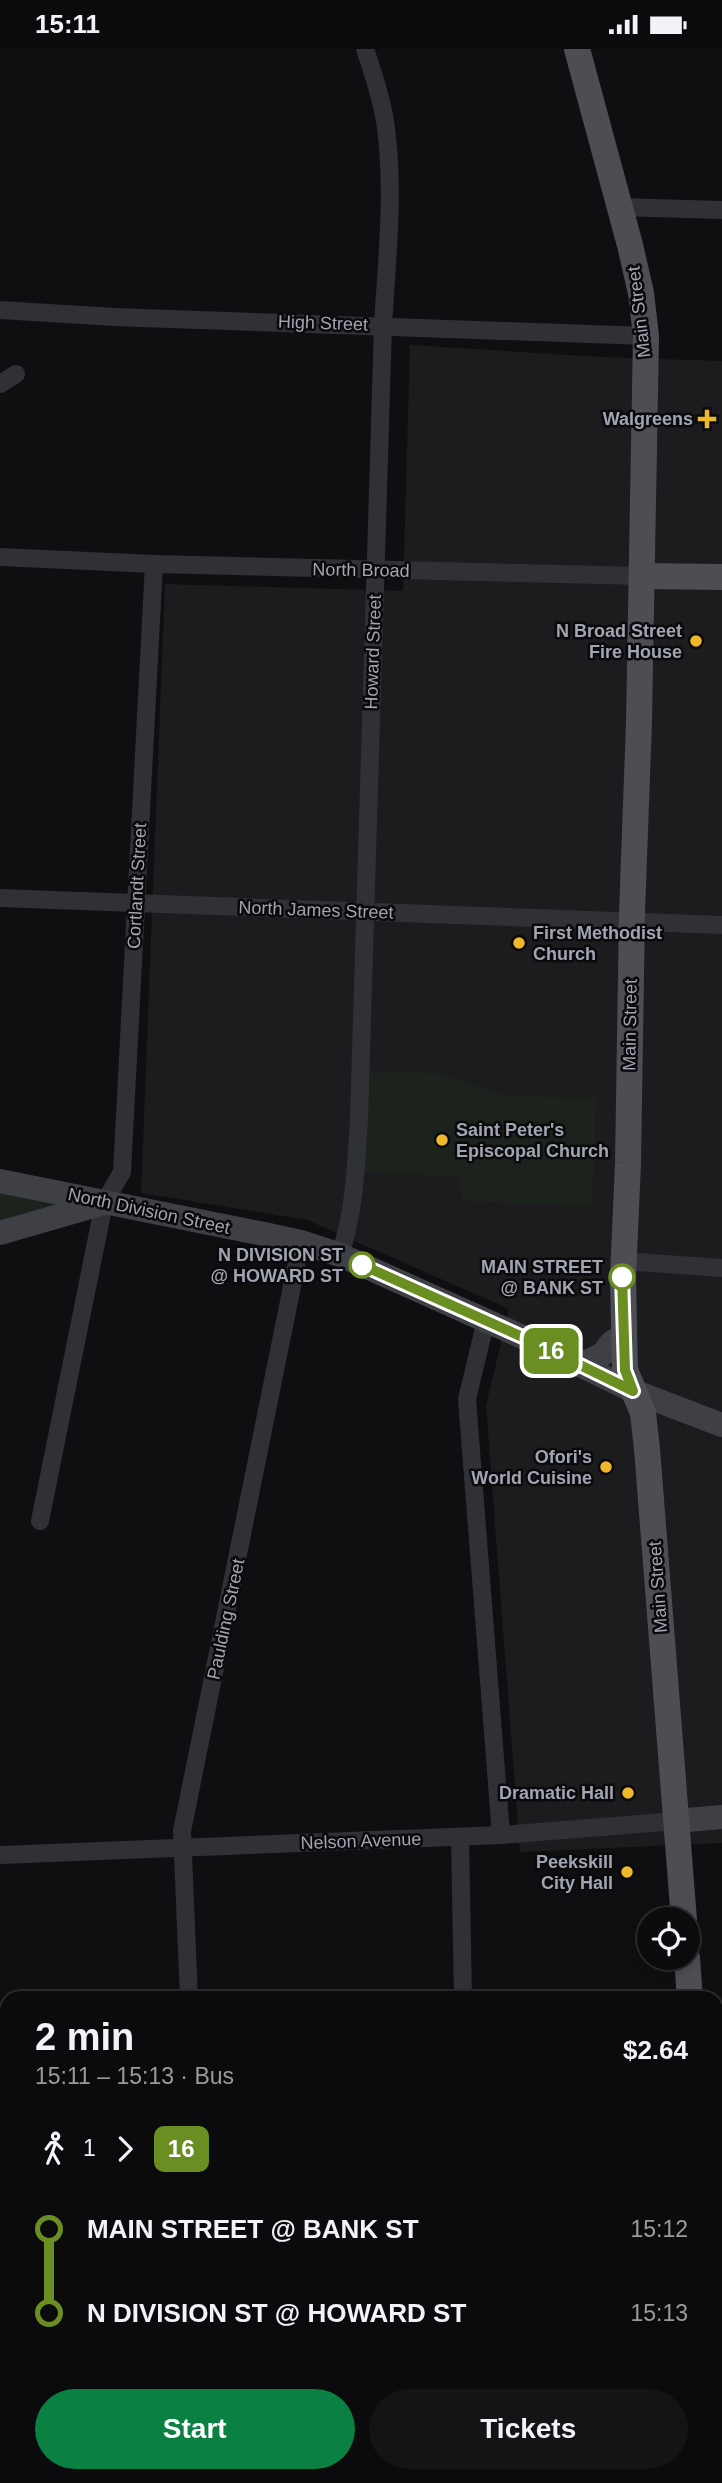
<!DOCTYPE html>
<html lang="en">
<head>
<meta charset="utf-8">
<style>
	:root { --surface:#0b0b0d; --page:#141416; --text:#f1f3f6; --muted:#9a9b9d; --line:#2b2b2e; --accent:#0b8043 }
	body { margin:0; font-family:Arial,sans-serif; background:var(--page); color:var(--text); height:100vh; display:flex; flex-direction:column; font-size:26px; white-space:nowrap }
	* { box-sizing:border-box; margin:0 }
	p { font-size:23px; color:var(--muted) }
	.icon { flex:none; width:38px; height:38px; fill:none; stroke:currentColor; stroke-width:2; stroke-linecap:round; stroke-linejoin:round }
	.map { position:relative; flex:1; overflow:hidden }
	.panel { position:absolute; left:0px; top:1942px; width:723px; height:492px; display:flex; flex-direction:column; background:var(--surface); border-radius:21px 21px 0 0; box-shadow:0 4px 10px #0003,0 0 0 2px var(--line) }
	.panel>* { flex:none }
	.badge { padding:0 14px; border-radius:10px; font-size:24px; line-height:46px }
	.buttons { position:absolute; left:637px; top:1858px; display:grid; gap:14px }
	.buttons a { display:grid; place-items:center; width:63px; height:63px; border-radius:50%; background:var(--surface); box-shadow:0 4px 10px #0003,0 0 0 2px var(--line); font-size:35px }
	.map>.badge { position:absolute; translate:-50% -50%; box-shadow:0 0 0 4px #fff }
	.legs { display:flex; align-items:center; gap:10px; height:77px; padding:0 35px; font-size:23px }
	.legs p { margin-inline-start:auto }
	.overview { display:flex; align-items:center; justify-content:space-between; height:119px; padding:0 35px }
	h1 { font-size:38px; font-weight:600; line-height:52px }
	.primary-button { display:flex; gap:14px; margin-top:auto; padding:14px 35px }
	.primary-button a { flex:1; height:80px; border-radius:42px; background:var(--accent); color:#fff; font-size:28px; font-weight:600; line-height:80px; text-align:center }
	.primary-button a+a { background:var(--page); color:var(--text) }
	ul { padding:0 35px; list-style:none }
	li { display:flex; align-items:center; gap:24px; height:84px; font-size:26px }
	li i { display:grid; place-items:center; width:10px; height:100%; margin:0 9px; background:currentColor }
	li i::after { content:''; width:18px; height:18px; margin:-9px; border:5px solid; border-radius:50%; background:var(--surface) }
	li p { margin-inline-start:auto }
	li:first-child i { background:linear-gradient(#0000 50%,currentColor 0) }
	li:last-child i { background:linear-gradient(currentColor 50%,#0000 0) }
	.status { display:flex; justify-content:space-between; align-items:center; height:49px; padding:0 35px; background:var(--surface); direction:ltr }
	.status svg { height:19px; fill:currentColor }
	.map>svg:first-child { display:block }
	.built { fill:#1c1b1e }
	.green { fill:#1c231d }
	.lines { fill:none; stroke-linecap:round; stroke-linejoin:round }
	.street { stroke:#303136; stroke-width:18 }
	.secondary { stroke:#3e4045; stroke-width:24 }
	.primary { stroke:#4c4e54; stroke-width:26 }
	.line-1-casing { stroke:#fff; stroke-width:16 }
	.line-1 { stroke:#6b8e23; stroke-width:10 }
	.poi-dot { fill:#eeb82a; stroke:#0a0a0c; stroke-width:2.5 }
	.stop-1-dot { fill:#fff; stroke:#6b8e23; stroke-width:3.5 }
	.labels { text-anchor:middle; stroke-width:5; stroke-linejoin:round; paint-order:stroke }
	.street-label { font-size:18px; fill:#a1a5b1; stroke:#0a0a0c }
	.poi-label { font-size:18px; font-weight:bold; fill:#a1a5b1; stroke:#0a0a0c; text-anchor:end }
	.stop-label { font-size:18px; font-weight:bold; fill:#a1a5b1; stroke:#0a0a0c; text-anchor:end }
</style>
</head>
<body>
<div class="status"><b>15:11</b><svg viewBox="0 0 49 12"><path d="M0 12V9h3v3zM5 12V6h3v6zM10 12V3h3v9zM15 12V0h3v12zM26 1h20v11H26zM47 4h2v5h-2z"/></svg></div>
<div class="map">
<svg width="722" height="2434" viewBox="0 0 722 2434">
	<rect width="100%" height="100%" fill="#0f0f11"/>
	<path class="built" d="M 410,296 L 602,308 L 722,312 L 722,1794 L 520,1803 L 486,1357 L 509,1260 L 307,1171 L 141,1144 L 165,535 L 403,542 Z"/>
	<g class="green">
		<path d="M 365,1023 L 439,1024 L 505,1047 L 596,1049 L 592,1157 L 462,1152 L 459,1128 L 356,1122 Z"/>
		<path d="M 0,1143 L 56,1153 L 55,1159 L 0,1175 Z"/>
		<path d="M 0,2053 L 7,2053 L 7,2345 L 0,2348 Z"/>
	</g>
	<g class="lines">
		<g class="street">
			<path d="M 618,158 L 722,161"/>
			<path d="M 0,261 L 114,268 L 646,287"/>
			<path d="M 0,335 L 16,325"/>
			<path d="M 0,508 L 154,515 L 642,527"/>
			<path d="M 0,849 L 722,876"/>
			<path d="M 340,1206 C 355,1161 356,1116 359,1069 L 383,276 C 387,209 395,139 385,72 C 381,47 373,24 365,0"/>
			<path d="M 623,1212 L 722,1219"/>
			<path d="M 486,1271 L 467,1350 L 501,1786"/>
			<path d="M 40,1472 L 104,1154 L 122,1123 L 154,515"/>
			<path d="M 460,1788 L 463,1950"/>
			<path d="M 0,1806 L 501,1786 L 676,1772"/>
			<path d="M 189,1950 L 182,1782 L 301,1193"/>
			<path d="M 0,2038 L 7,2038"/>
			<path d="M 716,2167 L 722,2166"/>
			<path d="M 716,2350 L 722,2348"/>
			<path d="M 333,2427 L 336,2434"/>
			<path d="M 542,2427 L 545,2434"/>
		</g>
		<g class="secondary">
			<path d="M 0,1132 L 269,1186 L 301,1193 L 340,1206 L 527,1290 L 633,1342 L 722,1376"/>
			<path d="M 0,1184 L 104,1154"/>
			<path d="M 580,1316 L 603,1305 L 612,1293 L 625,1286"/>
			<path d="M 676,1772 L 722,1768"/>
		</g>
		<g class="primary">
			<path d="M 577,0 L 630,196 L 641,244 L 646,287 L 639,673 L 632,864 L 628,1114 L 623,1228 L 625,1321 L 643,1364 L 647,1400 L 684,1871"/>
			<path d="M 642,527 L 722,528"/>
			<path d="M 687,1909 L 690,1950"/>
			<path d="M 716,2099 L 722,2123"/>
		</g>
	</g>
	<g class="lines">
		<defs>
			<path id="line-1" d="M 362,1216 L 527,1290 L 633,1342 L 625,1321 L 622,1228"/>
		</defs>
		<use href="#line-1" class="line-1-casing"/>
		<use href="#line-1" class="line-1"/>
	</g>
	<g class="poi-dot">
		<path d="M703.5 359.5h7v7h7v7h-7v7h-7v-7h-7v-7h7z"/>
		<circle cx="696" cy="592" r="7"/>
		<circle cx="519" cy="894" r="7"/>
		<circle cx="442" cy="1091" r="7"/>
		<circle cx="606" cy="1418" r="7"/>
		<circle cx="628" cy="1744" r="7"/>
		<circle cx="627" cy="1823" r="7"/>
	</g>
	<g class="stop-1-dot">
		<circle cx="362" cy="1216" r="12"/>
		<circle cx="622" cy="1228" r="12"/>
	</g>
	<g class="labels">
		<g class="street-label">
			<text transform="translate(639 263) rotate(-97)" y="6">Main Street</text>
			<text transform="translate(323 274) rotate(2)" y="6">High Street</text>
			<text transform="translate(361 521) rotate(1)" y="6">North Broad</text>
			<text transform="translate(373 603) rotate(-88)" y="6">Howard Street</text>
			<text transform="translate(137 837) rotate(-87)" y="6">Cortlandt Street</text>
			<text transform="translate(316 861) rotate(2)" y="6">North James Street</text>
			<text transform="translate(630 976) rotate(-89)" y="6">Main Street</text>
			<text transform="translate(149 1162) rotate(12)" y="6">North Division Street</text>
			<text transform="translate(658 1538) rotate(-94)" y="6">Main Street</text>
			<text transform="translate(226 1570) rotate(-78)" y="6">Paulding Street</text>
			<text transform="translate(361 1792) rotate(-2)" y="6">Nelson Avenue</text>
		</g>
		<g class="poi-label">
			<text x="693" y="376">Walgreens</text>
			<text x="682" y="588">N Broad Street<tspan x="682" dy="21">Fire House</tspan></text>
			<text x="533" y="890" text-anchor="start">First Methodist<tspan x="533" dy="21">Church</tspan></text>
			<text x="456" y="1087" text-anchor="start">Saint Peter's<tspan x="456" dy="21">Episcopal Church</tspan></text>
			<text x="592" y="1414">Ofori's<tspan x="592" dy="21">World Cuisine</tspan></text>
			<text x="614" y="1750">Dramatic Hall</text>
			<text x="613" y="1819">Peekskill<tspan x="613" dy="21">City Hall</tspan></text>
		</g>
		<g class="stop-label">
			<text x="343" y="1212">N DIVISION ST<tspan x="343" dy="21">@ HOWARD ST</tspan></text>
			<text x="603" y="1224">MAIN STREET<tspan x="603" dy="21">@ BANK ST</tspan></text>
		</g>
	</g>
</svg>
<div class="buttons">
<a><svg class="icon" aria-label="locate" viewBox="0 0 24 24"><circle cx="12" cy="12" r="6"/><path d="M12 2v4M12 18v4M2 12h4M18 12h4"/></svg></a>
</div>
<b class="badge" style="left:551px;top:1302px;background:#6b8e23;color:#fff">16</b>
<section class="panel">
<div class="overview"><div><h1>2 min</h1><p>15:11 – 15:13 · Bus</p></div><b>$2.64</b></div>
<div class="legs"><svg class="icon" aria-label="walk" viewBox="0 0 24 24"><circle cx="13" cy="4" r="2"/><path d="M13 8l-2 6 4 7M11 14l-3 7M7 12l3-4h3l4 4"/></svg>1<svg class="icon" aria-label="forward" viewBox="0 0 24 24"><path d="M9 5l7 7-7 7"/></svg><b class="badge" style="background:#6b8e23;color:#fff">16</b></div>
<ul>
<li><i style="color:#6b8e23"></i><b>MAIN STREET @ BANK ST</b><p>15:12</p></li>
<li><i style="color:#6b8e23"></i><b>N DIVISION ST @ HOWARD ST</b><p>15:13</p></li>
</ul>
<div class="primary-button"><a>Start</a><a>Tickets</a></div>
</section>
</div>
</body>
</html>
